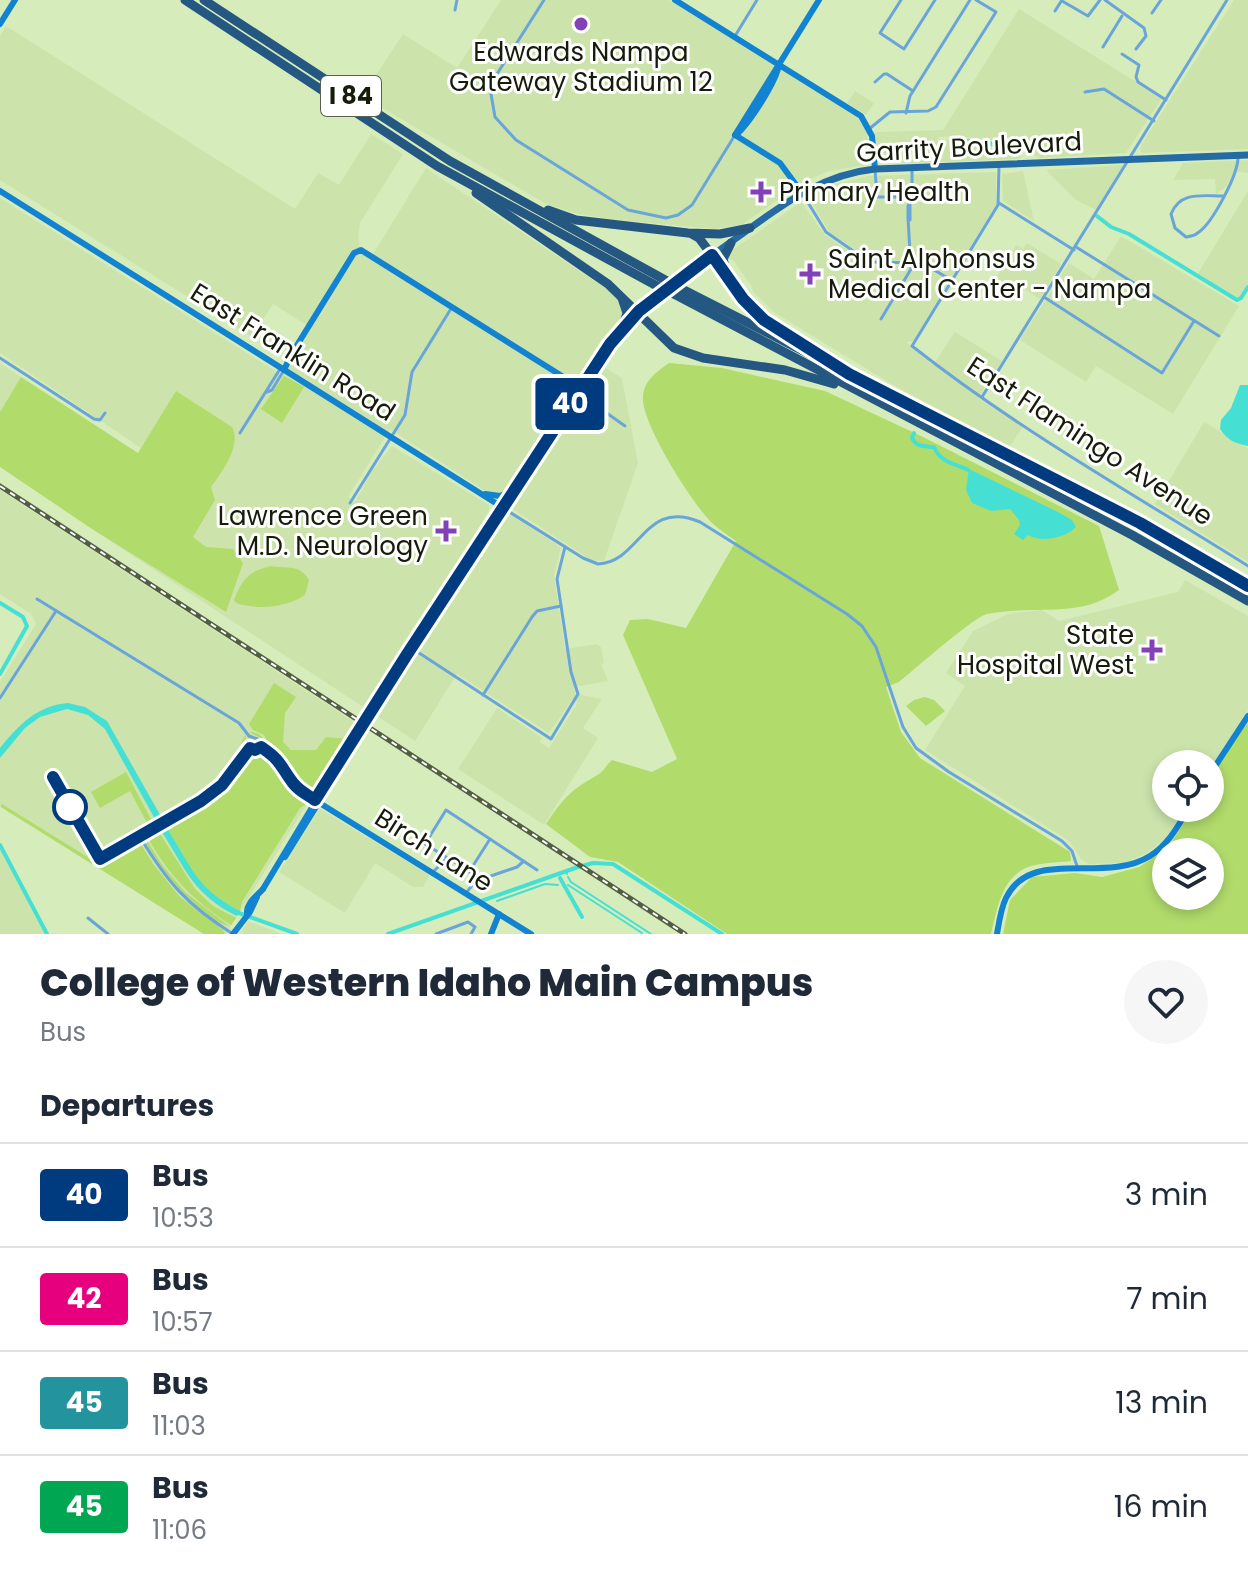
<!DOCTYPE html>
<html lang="en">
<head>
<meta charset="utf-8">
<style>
	:root { --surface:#fff; --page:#f6f6f7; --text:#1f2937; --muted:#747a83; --line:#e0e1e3 }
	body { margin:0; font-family:Poppins,sans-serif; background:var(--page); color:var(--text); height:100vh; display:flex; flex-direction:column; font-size:30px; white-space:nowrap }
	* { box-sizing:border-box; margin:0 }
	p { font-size:26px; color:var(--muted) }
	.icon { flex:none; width:44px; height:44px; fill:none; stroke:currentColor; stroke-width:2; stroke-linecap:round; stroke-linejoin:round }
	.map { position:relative; height:934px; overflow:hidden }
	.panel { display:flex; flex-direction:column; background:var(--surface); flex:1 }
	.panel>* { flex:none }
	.badge { padding:0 16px; border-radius:6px; font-size:28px; line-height:52px }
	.fabs { position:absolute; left:1152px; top:750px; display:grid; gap:16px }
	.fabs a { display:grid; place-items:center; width:72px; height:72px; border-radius:50%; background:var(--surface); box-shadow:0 4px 12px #0003; font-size:40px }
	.map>.badge { position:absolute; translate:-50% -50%; box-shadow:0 0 0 4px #fff }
	h2 { padding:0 40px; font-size:30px; line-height:72px }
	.round { display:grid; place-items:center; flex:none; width:84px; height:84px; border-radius:42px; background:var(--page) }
	.headline { display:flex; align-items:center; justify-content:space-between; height:136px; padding:0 40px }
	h1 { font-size:38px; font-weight:800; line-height:60px }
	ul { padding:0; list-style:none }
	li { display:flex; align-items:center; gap:24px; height:104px; padding:0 40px; border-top:2px solid var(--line) }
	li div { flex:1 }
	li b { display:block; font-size:30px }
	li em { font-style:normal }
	li .badge { min-width:88px; font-weight:700; text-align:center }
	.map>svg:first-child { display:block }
	.built { fill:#cce4ac }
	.green { fill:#b1dc6c; fill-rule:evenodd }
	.water { fill:#45e0d3 }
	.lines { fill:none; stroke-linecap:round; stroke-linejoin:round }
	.stream { stroke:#45e0d3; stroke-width:2 }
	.canal { stroke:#45e0d3; stroke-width:4 }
	.street { stroke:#6aa5d9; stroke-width:3 }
	.secondary { stroke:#1283d1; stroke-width:6 }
	.primary { stroke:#256ba3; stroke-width:7 }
	.highway { stroke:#245781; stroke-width:9 }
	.rail-casing { stroke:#525e42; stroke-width:5 }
	.rail { stroke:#fff; stroke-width:2; stroke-dasharray:6; stroke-linecap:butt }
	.highway-bridge { stroke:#245781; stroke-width:9 }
	.line-casing { stroke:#fff; stroke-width:18 }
	.line { stroke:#003b80; stroke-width:12 }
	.poi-dot { fill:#8241b6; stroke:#fff; stroke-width:3 }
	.stop-dot { fill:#fff; stroke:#003b80; stroke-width:4 }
	.labels { text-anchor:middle; stroke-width:6; stroke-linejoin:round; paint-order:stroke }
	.shield { fill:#fff; stroke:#5b6054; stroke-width:2 }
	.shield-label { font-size:24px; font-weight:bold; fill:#151c0a }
	.poi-label { font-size:26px; fill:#151c0a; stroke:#fff; text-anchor:start }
	.street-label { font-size:26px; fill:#151c0a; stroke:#fff }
</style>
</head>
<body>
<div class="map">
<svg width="1248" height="934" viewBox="0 0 1248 934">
	<rect width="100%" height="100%" fill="#d7ecbb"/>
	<g class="built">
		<path d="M 501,0 L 669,0 L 856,115 L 867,133 L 870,164 L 826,172 L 806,181 L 741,225 L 714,229 L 608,219 L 574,213 L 544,203 L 362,96 L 403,34 L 457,68 Z"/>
		<path d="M 1234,0 L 1248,0 L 1248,149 L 1142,153 L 1140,148 L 1143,142 Z"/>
		<path d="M 1019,9 L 1162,98 L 1126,153 L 1039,158 L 1010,143 L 953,136 L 939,137 L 937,141 L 954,139 L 1012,146 L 1020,154 L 1020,159 L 916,163 L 878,161 L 875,132 L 943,130 Z"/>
		<path d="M 6,26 L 295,209 L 318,173 L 339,185 L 371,134 L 403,154 L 360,223 L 358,238 L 361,253 L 370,259 L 426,168 L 614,294 L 623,304 L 624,313 L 621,320 L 593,360 L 622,378 L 638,463 L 604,561 L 591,560 L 390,429 L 348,497 L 355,502 L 372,471 L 392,446 L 489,505 L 489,511 L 456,566 L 473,569 L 509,514 L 561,547 L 554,576 L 565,649 L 597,644 L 601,647 L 604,663 L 601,664 L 608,681 L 574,687 L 575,694 L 602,699 L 583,728 L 598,738 L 544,825 L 458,769 L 497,708 L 542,738 L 540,742 L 549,748 L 578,702 L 572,700 L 549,733 L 457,674 L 415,741 L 92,529 L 141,448 L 0,353 L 0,198 L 282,375 L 311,328 L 273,304 L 252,337 L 0,180 L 0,36 Z"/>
		<path d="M 855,91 L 874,103 L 866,115 L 847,103 Z"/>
		<path d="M 1248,160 L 1248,173 L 1234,171 L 1226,187 L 1216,194 L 1215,179 L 1173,180 L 1183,163 Z"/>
		<path d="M 1123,165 L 1096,210 L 1076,200 L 1046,170 Z"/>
		<path d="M 1023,171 L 1034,221 L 1003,201 L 1002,174 Z"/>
		<path d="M 996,172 L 996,205 L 913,341 L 906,342 L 933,365 L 955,332 L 1002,361 L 978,398 L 1023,427 L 1009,447 L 893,385 L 775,313 L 753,292 L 752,287 L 733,260 L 726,259 L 731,251 L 801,202 L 825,235 L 866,263 L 880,267 L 880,262 L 869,259 L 829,232 L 808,196 L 832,185 L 868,176 Z"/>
		<path d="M 1248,191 L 1248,285 L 1239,300 L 1197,275 Z"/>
		<path d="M 1121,236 L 1239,306 L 1173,414 L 1096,366 L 1086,382 L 1020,340 L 1069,263 L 1094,279 Z"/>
		<path d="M 1027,243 L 1061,264 L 1040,299 L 1017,284 L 1011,294 L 993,283 L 1016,245 L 1023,249 Z"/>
		<path d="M 0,363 L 21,377 L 0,412 Z"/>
		<path d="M 1204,422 L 1248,448 L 1248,562 L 1155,504 Z"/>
		<path d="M 0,490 L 357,724 L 226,934 L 204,934 L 0,807 L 0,682 L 36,624 L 31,614 L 0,594 Z"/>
		<path d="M 1185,580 L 1248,616 L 1248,710 L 1210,769 L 1210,764 L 1166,764 L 1166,808 L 1186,808 L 1166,837 L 1147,853 L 1125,863 L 1088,864 L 1081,859 L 1069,841 L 925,750 L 965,686 L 946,673 L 973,631 L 1008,614 L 1042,610 L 1059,621 L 1178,592 Z"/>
		<path d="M 320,809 L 430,875 L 423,887 L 413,887 L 375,863 L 345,913 L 279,872 Z"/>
		<path d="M 0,846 L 46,934 L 0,934 Z"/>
		<path d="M 248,921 L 279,933 L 281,934 L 240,934 Z"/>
	</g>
	<g class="green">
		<path d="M 669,363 L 722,368 L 825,391 L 921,436 L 1099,526 L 1119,590 C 1079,620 1033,604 987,614 C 975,616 914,670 899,682 L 886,687 L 901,732 L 920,758 L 1070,852 L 1071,861 C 1058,863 1039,862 1026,868 C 1001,879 997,910 991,934 L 727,934 L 618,862 L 590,857 L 546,824 C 564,797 571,790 599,774 C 604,771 607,764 612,760 L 652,772 L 677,759 L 623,635 L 630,620 L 648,619 L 686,628 L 736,541 C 728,535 718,529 711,522 C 692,503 640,422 643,396 C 644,380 658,371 669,363 Z"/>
		<path d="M 284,376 L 304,387 L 282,423 L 261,409 Z"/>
		<path d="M 21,377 L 138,453 L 176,391 L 232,427 C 242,446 222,471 211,487 L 215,500 L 193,537 L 206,547 L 233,549 L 243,563 L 226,612 L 92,529 L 0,467 L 0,412 Z"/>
		<path d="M 271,566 C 283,569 300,563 309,580 L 305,595 C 286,608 257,610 236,603 L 234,600 C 242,579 249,571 271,566 Z"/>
		<path d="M 274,683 L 296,697 L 285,713 L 283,742 L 291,750 L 316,750 L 326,737 L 347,739 L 315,791 L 301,782 L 284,756 L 269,745 L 264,735 L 253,730 L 249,724 Z"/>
		<path d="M 925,697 L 934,700 L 945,711 L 926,726 L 906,706 L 914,700 Z"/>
		<path d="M 1248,723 L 1248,934 L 1003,934 L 1010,900 L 1032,877 L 1075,873 L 1102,877 L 1139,867 L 1168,848 L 1193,808 L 1210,808 L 1210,780 L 1232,742 ZM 1166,852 L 1210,852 L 1210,896 L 1166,896 Z"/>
		<path d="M 249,732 C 262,732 262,738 268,746 C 272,751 279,753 283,758 C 294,770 298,783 312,792 L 310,795 L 296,784 L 280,758 L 265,747 L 262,739 Z"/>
		<path d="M 246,734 C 245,739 247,747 245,753 C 237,777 188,807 167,820 L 170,814 C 199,797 223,779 243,751 L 242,741 Z"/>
		<path d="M 252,752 C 274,751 280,768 291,784 C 297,792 306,795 308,803 L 300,808 L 242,902 L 240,911 C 194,888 191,865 165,825 L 217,791 Z"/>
		<path d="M 126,772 L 154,825 L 148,825 L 130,791 L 100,808 L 91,792 Z"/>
		<path d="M 2,804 L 94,861 L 104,860 L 139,841 L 153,864 L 180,897 L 223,930 L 225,934 L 204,934 L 1,807 Z"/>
		<path d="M 157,829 L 195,889 L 213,906 L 236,918 L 231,925 C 195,902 170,877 149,840 L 145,842 L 145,837 Z"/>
		<path d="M 148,842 L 162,865 L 185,892 L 229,926 C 197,919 162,872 146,843 Z"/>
	</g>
	<g class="water">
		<path d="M 1240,385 L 1248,385 L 1248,446 C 1235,443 1228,441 1220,429 L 1221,420 L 1231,408 Z"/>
		<path d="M 969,469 L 1058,512 L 1072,520 L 1076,527 C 1065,538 1042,543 1028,535 L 1023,540 L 1014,534 L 1020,525 L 1019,520 L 1010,509 L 991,511 L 972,503 L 966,490 Z"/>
		<path d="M 68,703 L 85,707 L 107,721 L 163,820 L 158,823 L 155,819 L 105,729 L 88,715 L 67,709 L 40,717 L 25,728 L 0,758 L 0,748 C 19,725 36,706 68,703 Z"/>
		<path d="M 165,825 C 191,865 195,888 240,911 L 237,916 C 194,895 186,870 162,832 L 160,828 Z"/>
	</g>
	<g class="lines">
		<g class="stream">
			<path d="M 566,871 L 567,874"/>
			<path d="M 568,877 L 571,882 L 651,934"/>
			<path d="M 568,885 L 642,933"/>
			<path d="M 497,901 L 545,884 L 558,885"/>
		</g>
		<g class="canal">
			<path d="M 968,141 L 1003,145"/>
			<path d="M 1097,216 L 1111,227 L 1129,234 L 1237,300 L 1241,298 L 1248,287"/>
			<path d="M 914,433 L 912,438 C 917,448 925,446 934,447 C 941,463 954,463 968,470"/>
			<path d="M 0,603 L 23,617 L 27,626 L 0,674"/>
			<path d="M 0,845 L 47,934"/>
			<path d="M 560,878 L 582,917"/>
			<path d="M 236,912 L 297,934"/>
			<path d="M 388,934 L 578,867 L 593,863 L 613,864 L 722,934"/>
		</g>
		<g class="street">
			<path d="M 544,0 L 497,74 L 491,94 L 495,117 L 516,140 L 628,210 L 666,218 L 678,215 L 692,205 L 735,135"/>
			<path d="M 901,0 L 880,33 L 904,49 L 935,0"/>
			<path d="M 1105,0 L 1144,28 L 1146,36 L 1136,49"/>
			<path d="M 1062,1 L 1088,16 L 1100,0"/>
			<path d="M 455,10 L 457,0"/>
			<path d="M 1055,11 L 1062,0"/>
			<path d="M 1152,13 L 1161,0"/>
			<path d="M 735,36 L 757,0"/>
			<path d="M 1103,47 L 1122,16"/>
			<path d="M 1122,54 L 1139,65 L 1136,77 L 1138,82 L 1166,100"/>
			<path d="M 875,82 L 884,74 L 887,74 L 913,91"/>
			<path d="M 1085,92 L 1104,89 L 1154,121"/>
			<path d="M 906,113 L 910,96 L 970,0"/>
			<path d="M 869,129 L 890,112 L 928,111 L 936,107 L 996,12 L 976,0"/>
			<path d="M 999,165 L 998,205 L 912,346 C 1017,429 1135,495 1248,566"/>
			<path d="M 875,169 L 877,197 L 912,197"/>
			<path d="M 804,196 L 826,232 L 869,262 L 922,263 L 953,281"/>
			<path d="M 1223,196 C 1202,196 1180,191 1171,214 L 1175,228 L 1186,237 C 1192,236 1194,236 1199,232 C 1213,222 1239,173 1238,156"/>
			<path d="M 999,203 L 1074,250"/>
			<path d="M 910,220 L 910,205"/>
			<path d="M 1076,247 L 1219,336"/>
			<path d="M 1044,297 L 1162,373 L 1194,321"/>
			<path d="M 881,319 L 911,269 L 908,218 L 908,206 L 912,197 L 912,169"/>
			<path d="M 0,358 L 94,419 L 100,420 L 105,413"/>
			<path d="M 581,388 L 593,396 L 601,409 L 625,426"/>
			<path d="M 267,392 L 272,390 L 284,370"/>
			<path d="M 982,397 L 1227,0"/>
			<path d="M 240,433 L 280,369"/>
			<path d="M 350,503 L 405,415 L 412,372 L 452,307"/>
			<path d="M 503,508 L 583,558 L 598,564 C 641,562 644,498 700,522 L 847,614 L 862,626 L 876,647 L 903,727 L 916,748 L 949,772 L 1062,841 L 1072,851 L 1078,869"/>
			<path d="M 37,599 L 239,723 L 249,736"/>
			<path d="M 413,649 L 551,739 L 578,694 L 571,672 L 557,579 L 565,547"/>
			<path d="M 483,695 L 532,617 L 537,611 L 561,606"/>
			<path d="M 0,698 L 56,611"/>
			<path d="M 249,736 L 260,740 L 261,747"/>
			<path d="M 261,747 L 282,763 L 294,785 L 314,800"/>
			<path d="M 140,837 C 168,883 187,905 233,934"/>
			<path d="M 100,859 L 201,801 L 222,785 L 250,748"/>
			<path d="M 524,861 L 517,867 L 482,879 L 425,844 L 446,810 L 537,870"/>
			<path d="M 433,872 L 447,858"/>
			<path d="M 469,872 L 490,839"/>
			<path d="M 466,893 L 478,878"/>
			<path d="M 88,918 L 108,934"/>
			<path d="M 436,934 L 468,922 L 475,927 L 471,934"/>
		</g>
		<g class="secondary">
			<path d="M 675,0 L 861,116 L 872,136 L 875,169"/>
			<path d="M 0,24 L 15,0"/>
			<path d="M 735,135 L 819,0"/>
			<path d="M 735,135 L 780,163 L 802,193"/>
			<path d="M 736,135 C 749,124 777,81 779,64"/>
			<path d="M 0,191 L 502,507"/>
			<path d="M 284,370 L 291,355 L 354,253 L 361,250 L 581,388"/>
			<path d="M 485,494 L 500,496 L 512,491"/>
			<path d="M 1210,774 L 1248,716"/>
			<path d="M 318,802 L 531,934"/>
			<path d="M 285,857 L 412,652"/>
			<path d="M 263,889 L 370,711 L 505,502 L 610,344 L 639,311"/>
			<path d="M 247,913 C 246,903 257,896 263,889"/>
			<path d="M 233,934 L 250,912 L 257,897"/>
			<path d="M 491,934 L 499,914"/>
			<path d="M 997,934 C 999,922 1001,908 1006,898 C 1031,846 1104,885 1150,856 C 1168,845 1178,826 1189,808"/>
		</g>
		<path class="primary" d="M 639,311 C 667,287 698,266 728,244 C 775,211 816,175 875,169 L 1248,155"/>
		<g class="highway">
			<path d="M 185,0 L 437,166 L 657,286"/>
			<path d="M 204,0 L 450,161 L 667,281"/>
			<path d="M 476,193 L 608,284 L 674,348 L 703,358 L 785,370 L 834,384"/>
			<path d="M 548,210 L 576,220 L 688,233 L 720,234 L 750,228"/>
			<path d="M 692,234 L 699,238 L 754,311 L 801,344"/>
			<path d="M 726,270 L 723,259 L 731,243"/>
			<path d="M 682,289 L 1140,523 L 1248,586"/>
			<path d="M 674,294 L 1132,535 L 1248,601"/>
			<path d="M 622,329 L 627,313 L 622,298"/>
		</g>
		<defs>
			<path id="rail" d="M 0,486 L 685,934"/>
		</defs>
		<use href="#rail" class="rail-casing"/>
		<use href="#rail" class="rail"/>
		<g class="highway-bridge">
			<path d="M 667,281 L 682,289"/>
			<path d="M 657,286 L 674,294"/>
		</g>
	</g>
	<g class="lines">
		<defs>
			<path id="line" d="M 53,777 L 100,859 L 201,801 L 222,785 L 250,748 L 255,750 L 261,747 C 282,761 280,766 293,783 C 299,791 308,795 315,800 L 406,656 L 610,344 L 639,311 L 712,255 L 743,299 L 764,320 L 849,374 L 1140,523 L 1248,586"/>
		</defs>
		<use href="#line" class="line-casing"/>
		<use href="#line" class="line"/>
	</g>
	<g class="poi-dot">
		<circle cx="581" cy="24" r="8"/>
		<path d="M757 180h8v8h8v8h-8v8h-8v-8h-8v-8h8z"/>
		<path d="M806 262h8v8h8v8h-8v8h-8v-8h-8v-8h8z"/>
		<path d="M442 519h8v8h8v8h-8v8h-8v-8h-8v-8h8z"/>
		<path d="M1148 638h8v8h8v8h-8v8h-8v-8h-8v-8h8z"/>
	</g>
	<circle class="stop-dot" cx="70" cy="807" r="16"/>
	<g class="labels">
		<rect class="shield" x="321" y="76" width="60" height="40" rx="6"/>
		<g class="shield-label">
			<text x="351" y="104">I 84</text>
		</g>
		<g class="poi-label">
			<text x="581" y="61" text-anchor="middle">Edwards Nampa<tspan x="581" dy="30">Gateway Stadium 12</tspan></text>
			<text x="779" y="201">Primary Health</text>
			<text x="828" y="268">Saint Alphonsus<tspan x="828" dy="30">Medical Center - Nampa</tspan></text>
			<text x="428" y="525" text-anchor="end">Lawrence Green<tspan x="428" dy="30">M.D. Neurology</tspan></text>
			<text x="1134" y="644" text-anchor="end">State<tspan x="1134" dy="30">Hospital West</tspan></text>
		</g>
		<g class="street-label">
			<text transform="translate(969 147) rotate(-3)" y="9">Garrity Boulevard</text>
			<text transform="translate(293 352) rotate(32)" y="9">East Franklin Road</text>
			<text transform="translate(1090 441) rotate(33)" y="9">East Flamingo Avenue</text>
			<text transform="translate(434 850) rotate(32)" y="9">Birch Lane</text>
		</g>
	</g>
</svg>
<div class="fabs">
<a><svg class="icon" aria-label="locate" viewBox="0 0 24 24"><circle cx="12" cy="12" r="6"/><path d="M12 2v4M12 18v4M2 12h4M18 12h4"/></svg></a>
<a><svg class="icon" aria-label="layers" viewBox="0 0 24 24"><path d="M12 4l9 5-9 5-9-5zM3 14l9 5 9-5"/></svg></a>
</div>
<b class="badge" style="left:570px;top:404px;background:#003b80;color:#fff">40</b>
</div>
<section class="panel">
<div class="headline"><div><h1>College of Western Idaho Main Campus</h1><p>Bus</p></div><a class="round"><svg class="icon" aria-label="heart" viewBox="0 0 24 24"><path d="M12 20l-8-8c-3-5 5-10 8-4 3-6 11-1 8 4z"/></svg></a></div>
<h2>Departures</h2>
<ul>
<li><span class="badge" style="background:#003b80;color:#fff">40</span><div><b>Bus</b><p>10:53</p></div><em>3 min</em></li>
<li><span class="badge" style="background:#e6007e;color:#fff">42</span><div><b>Bus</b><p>10:57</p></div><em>7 min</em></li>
<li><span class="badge" style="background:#23939d;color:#fff">45</span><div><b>Bus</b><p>11:03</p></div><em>13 min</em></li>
<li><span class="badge" style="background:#00a651;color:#fff">45</span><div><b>Bus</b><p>11:06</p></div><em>16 min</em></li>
</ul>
</section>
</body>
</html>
